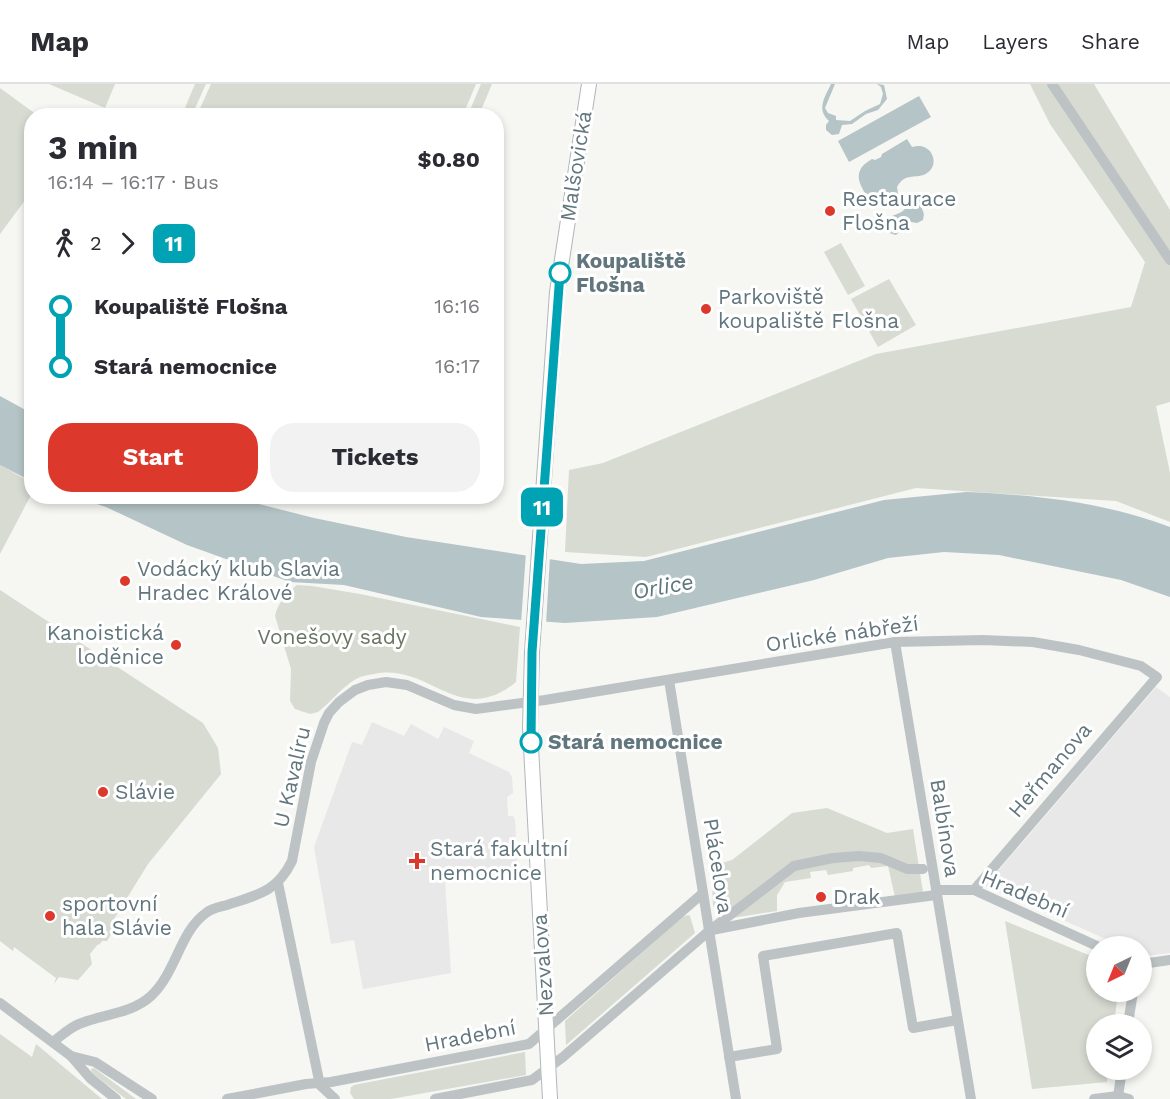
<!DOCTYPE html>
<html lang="en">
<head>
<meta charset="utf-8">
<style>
	:root { --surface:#fff; --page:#f2f2f3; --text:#2b2b33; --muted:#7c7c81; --line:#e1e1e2; --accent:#dd382c }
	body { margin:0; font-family:"Work Sans",sans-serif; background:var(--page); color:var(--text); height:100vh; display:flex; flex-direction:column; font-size:22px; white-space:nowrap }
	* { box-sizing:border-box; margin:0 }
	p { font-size:20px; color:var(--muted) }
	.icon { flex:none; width:33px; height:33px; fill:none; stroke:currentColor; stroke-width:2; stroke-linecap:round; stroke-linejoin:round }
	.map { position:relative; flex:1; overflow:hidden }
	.drawer { position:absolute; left:24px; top:24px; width:480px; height:396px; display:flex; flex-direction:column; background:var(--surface); border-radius:24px; box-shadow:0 3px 9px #0003 }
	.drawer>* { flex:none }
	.badge { padding:0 12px; border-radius:9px; font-size:21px; line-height:39px }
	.needle { width:39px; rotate:223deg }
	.buttons { position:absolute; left:1086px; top:852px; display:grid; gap:12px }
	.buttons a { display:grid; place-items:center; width:66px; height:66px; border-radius:50%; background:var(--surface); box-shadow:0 3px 9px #0003; font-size:30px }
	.map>.badge { position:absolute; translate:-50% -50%; box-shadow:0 0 0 3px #fff }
	.legs { display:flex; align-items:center; gap:9px; height:66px; padding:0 24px; font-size:20px }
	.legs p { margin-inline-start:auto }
	.overview { display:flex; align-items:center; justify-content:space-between; height:102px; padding:0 24px }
	h1 { font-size:33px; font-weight:700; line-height:45px }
	.primary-button { display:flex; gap:12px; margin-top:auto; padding:12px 24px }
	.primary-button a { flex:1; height:69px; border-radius:24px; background:var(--accent); color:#fff; font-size:24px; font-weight:700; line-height:69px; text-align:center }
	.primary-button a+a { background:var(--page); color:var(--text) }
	ul { padding:0 24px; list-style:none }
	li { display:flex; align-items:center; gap:21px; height:60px; font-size:22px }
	li i { display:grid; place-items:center; width:9px; height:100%; margin:0 8px; background:currentColor }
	li i::after { content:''; width:15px; height:15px; margin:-8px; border:4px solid; border-radius:50%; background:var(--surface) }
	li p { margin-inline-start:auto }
	li:first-child i { background:linear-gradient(#0000 50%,currentColor 0) }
	li:last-child i { background:linear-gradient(currentColor 50%,#0000 0) }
	header { display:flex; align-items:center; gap:36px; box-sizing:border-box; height:84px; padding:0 30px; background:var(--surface); border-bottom:2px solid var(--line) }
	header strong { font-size:28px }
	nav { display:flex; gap:33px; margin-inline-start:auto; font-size:21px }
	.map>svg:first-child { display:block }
	.built { fill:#e7e8e7 }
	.green { fill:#d7dbd2 }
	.water { fill:#b5c4c6 }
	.pier { fill:#f6f6f3 }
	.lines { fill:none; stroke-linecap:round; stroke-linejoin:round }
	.secondary-casing { stroke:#b0b7ba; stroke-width:16 }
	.street { stroke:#bdc3c5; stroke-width:10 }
	.secondary { stroke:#fff; stroke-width:14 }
	.line-1-casing { stroke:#fff; stroke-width:14 }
	.line-1 { stroke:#00a3b4; stroke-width:9 }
	.poi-dot { fill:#dd382c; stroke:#fff; stroke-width:2 }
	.stop-1-dot { fill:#fff; stroke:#00a3b4; stroke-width:3 }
	.labels { text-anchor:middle; stroke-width:6; stroke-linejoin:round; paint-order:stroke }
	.street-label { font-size:21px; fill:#62767d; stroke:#fff }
	.poi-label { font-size:21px; fill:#62767d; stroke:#fff; text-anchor:start }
	.stop-label { font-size:21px; font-weight:bold; fill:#62767d; stroke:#fff; text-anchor:start }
	.park-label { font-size:21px; fill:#687661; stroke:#fff }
	.water-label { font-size:22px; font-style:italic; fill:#5d7678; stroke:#fff }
</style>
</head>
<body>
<header>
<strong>Map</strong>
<nav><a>Map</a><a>Layers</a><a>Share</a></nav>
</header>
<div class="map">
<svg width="1170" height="1015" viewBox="0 0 1170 1015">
	<rect width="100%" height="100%" fill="#f6f6f3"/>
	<g class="built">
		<path d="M 1156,603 L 1170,613 L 1170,869 L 1145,872 L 1142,871 L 1142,862 L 1122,862 L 985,802 Z"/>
		<path d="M 372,638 L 404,652 L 411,640 L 438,655 L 444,643 L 474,657 L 469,669 L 509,688 L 512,693 L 513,709 L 507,713 L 508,732 L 513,732 L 515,736 L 518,792 L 445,797 L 451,889 L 363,905 L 354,856 L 331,860 L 314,763 L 352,658 L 362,661 Z"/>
	</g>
	<g class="green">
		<path d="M 49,0 L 115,0 L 105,24 Z"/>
		<path d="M 195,0 L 206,0 L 192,31 L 182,31 Z"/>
		<path d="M 211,0 L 476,0 L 463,31 L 197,31 Z"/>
		<path d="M 481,0 L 492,0 L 479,31 L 468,31 Z"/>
		<path d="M 1030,0 L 1094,0 L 1170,126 L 1170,318 L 1156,322 L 1170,389 L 1170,438 L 1116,417 L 916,404 L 646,473 L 565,468 L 569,386 L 603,379 L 876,270 L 1131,223 L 1145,178 L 1050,40 Z"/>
		<path d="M 0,4 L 37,31 L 32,32 L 31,108 L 0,150 Z"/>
		<path d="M 841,159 L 865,202 L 848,211 L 824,168 Z"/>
		<path d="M 889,195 L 916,241 L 878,263 L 851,215 Z"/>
		<path d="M 0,381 L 32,399 L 31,411 L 0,470 Z"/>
		<path d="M 297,501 L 312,502 L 360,510 L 520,543 L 516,598 C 458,645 430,578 374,590 C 368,591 361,592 356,595 C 342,603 331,618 318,628 L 310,630 L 295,625 L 290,617 L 291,585 L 275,532 C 277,520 288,508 297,501 Z"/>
		<path d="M 0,506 L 203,639 L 218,664 L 221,690 L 148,780 L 111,840 L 112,849 L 107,857 L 102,857 L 99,861 L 98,860 L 90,870 L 92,880 L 78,896 L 59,893 L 54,900 L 56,894 L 14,863 L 13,867 L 0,857 Z"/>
		<path d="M 827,724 L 887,749 L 913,745 L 923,808 L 895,813 L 888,782 L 871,784 L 869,781 L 853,784 L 853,787 L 828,791 L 826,786 L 810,788 L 811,794 L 785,798 L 777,811 L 777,827 L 725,835 L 713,822 L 712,796 L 715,781 L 732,776 L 792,729 Z"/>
		<path d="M 688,831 L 690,832 L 695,849 L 566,961 L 565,937 L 682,833 Z"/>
		<path d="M 1005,837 L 1096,874 L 1096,908 L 1118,908 L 1114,940 L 1096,940 L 1096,986 L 1108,986 L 1107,998 L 1032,1005 Z"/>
		<path d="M 0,950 L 32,973 L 36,960 L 102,1015 L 0,1015 Z"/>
		<path d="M 525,968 L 526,991 L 391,1015 L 354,1015 L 350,1009 L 351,1003 L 354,1001 Z"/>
		<path d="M 94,984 L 136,1015 L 126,1015 L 92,989 L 91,985 Z"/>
	</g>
	<g class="water">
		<path d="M 831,0 L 835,0 L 825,24 L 828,29 L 836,32 L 836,36 L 850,37 L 865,27 L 880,20 L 883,10 L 881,3 L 877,0 L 884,1 L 887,15 L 878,26 L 866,30 L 852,40 L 842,41 L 839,50 L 832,51 L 826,46 L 826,41 L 829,37 C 816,25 825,13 831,0 Z"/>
		<path d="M 919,12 L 931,33 L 849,78 L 838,57 Z"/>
		<path d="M 907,55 L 912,63 C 917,62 921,61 926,64 C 936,70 936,84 927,89 C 917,96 906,87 897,103 L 899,116 L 895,122 L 888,123 L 882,119 L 874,123 C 863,105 847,89 872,75 L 875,76 L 881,73 L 882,70 Z"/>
		<path d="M 920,109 L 926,116 L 922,125 L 924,130 L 923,136 L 917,139 L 906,137 L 900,147 L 896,151 L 886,148 L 883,142 L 885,136 C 896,128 908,131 908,114 L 912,114 Z"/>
		<path d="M 0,312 L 31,329 L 31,397 L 0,381 Z"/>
		<path d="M 966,408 C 1037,411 1103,418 1170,443 L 1170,513 L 1121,496 L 999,471 L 944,468 L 888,474 L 814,496 L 657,533 L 565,539 L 481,533 L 344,501 L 290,498 L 187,461 L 106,423 L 75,413 L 231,413 L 314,434 L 406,453 L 581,480 L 644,477 L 884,416 Z"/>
	</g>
	<path class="pier" d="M 526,468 L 550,472 L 546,541 L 521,539 Z"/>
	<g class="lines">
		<defs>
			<path id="secondary" d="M 550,1015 L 530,644 L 532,568 L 557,208 L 589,0"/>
		</defs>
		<use href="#secondary" class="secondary-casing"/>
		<g class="street">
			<path d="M 1052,0 L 1170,176"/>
			<path d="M 895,558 L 971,1015"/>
			<path d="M 669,596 L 736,1015"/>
			<path d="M 278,799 L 320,1001 L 335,1015"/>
			<path d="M 936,806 L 974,806 L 1097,862"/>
			<path d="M 712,846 L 799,829 L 936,811"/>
			<path d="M 1142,880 L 1170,876"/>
			<path d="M 0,919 L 71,972 L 90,994 L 116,1015"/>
			<path d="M 1128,940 L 1133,908"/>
			<path d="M 53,958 C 61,952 69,944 79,940 C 103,930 131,930 151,912 C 176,889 180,847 206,829 C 212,824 220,823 227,821 C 257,811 277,808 292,777 L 311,678 L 324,639 L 329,629 L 339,618 L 355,606 L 368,601 L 386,598 L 407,601 L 454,621 L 476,625 L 545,616 L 895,558 L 983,556 L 1033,558 L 1079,566 L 1141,582 L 1157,593 L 974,806"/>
			<path d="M 71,972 L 95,978 L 152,1015"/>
			<path d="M 729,973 L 777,965 L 763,872 L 897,849 L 913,944 L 957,936"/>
			<path d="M 1118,1012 L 1122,986"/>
			<path d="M 227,1015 L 306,1000 L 331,998 L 529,960 L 703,809"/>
			<path d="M 435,1015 L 532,996 L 563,973 L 709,847 L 794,782 L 833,774 L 859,772 L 881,774 L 907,785 L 923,785"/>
			<path d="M 1094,1015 L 1118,1012 L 1129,1015"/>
		</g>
		<use href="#secondary" class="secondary"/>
	</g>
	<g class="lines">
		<defs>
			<path id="line-1" d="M 531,658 L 532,568 L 560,189"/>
		</defs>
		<use href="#line-1" class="line-1-casing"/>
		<use href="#line-1" class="line-1"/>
	</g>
	<g class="poi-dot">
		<circle cx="830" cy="127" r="6"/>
		<circle cx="706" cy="225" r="6"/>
		<circle cx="125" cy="497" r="6"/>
		<circle cx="176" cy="561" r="6"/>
		<circle cx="103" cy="708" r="6"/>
		<path d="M414 768h6v6h6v6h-6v6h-6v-6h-6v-6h6z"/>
		<circle cx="821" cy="813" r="6"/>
		<circle cx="50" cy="832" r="6"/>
	</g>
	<g class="stop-1-dot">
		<circle cx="560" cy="189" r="10"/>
		<circle cx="531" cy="658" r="10"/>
	</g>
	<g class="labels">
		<g class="street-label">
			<text transform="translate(576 82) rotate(-81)" y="7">Malšovická</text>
			<text transform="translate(842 550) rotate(-8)" y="7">Orlické nábřeží</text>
			<text transform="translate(1050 686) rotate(-50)" y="7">Heřmanova</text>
			<text transform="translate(292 693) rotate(-77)" y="7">U Kavalíru</text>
			<text transform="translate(945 744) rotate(81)" y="7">Balbínova</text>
			<text transform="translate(718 782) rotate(81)" y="7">Plácelova</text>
			<text transform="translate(1025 810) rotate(23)" y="7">Hradební</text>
			<text transform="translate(543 881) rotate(-94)" y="7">Nezvalova</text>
			<text transform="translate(470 952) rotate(-11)" y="7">Hradební</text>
		</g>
		<g class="poi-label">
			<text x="842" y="122">Restaurace<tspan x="842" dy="24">Flošna</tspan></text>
			<text x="718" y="220">Parkoviště<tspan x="718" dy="24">koupaliště Flošna</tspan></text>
			<text x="137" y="492">Vodácký klub Slavia<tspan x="137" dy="24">Hradec Králové</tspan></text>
			<text x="164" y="556" text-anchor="end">Kanoistická<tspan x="164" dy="24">loděnice</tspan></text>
			<text x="115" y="715">Slávie</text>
			<text x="430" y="772">Stará fakultní<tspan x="430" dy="24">nemocnice</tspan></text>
			<text x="833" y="820">Drak</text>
			<text x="62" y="827">sportovní<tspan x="62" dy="24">hala Slávie</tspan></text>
		</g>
		<g class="stop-label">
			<text x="576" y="184">Koupaliště<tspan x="576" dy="24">Flošna</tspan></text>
			<text x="548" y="665">Stará nemocnice</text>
		</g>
		<g class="park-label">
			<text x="332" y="560">Vonešovy sady</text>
		</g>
		<g class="water-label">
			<text transform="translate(663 502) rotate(-10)" y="8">Orlice</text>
		</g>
	</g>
</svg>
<div class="buttons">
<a><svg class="needle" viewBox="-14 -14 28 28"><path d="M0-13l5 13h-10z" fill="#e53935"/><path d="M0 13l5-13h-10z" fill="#7c7c81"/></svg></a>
<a><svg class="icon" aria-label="layers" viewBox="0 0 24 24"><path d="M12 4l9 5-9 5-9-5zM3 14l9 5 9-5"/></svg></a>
</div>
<b class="badge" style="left:542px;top:423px;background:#00a3b4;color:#fff">11</b>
<section class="drawer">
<div class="overview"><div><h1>3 min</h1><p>16:14 – 16:17 · Bus</p></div><b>$0.80</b></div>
<div class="legs"><svg class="icon" aria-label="walk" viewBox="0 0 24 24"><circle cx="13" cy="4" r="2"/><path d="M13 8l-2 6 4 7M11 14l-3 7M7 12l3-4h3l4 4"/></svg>2<svg class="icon" aria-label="forward" viewBox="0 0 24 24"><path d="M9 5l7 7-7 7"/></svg><b class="badge" style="background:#00a3b4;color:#fff">11</b></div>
<ul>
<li><i style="color:#00a3b4"></i><b>Koupaliště Flošna</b><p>16:16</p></li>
<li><i style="color:#00a3b4"></i><b>Stará nemocnice</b><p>16:17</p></li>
</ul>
<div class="primary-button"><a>Start</a><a>Tickets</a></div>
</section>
</div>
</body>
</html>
